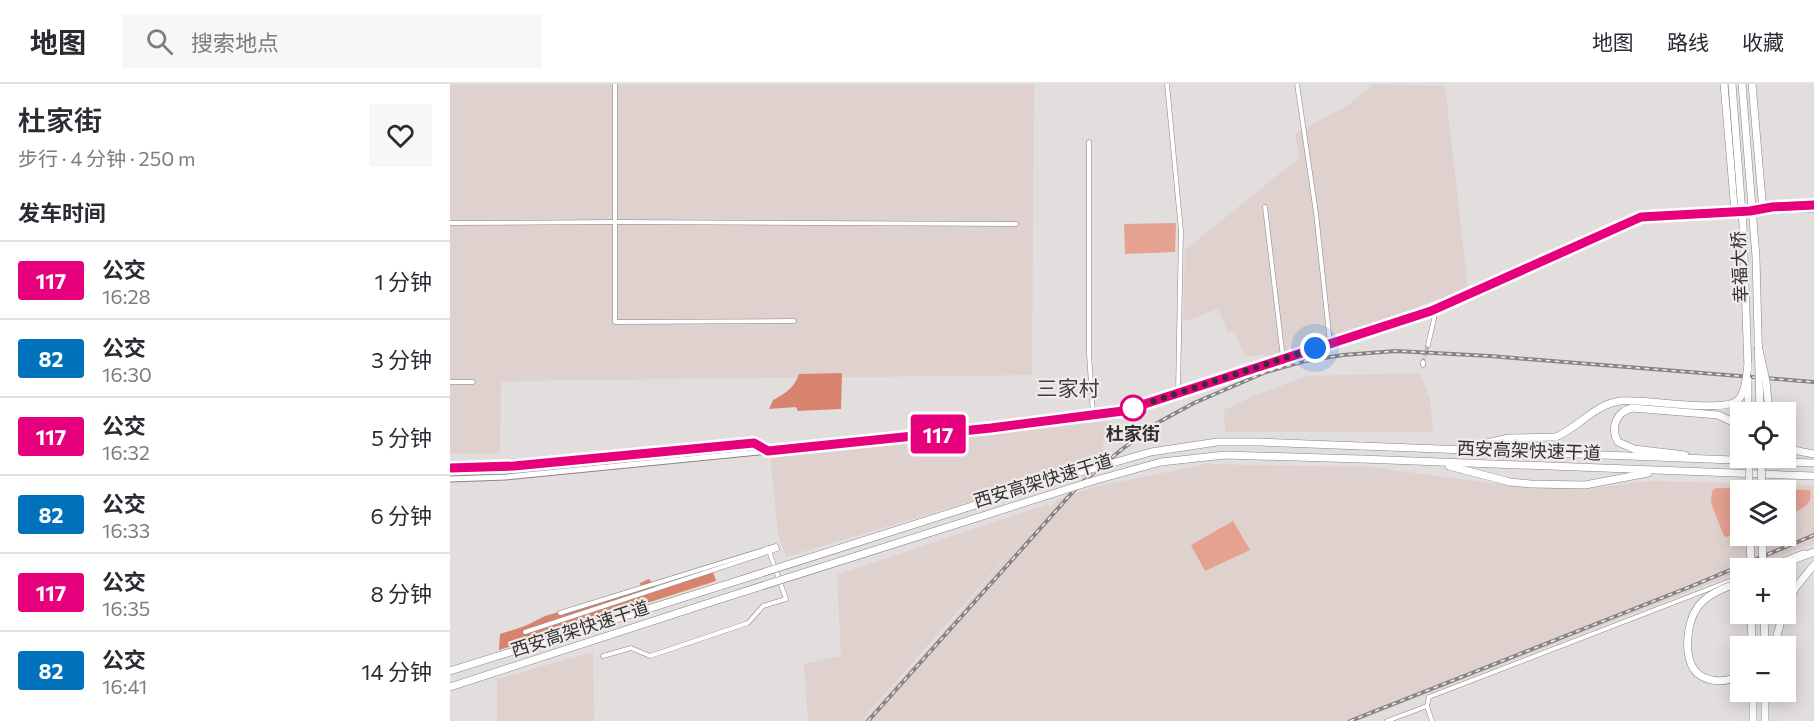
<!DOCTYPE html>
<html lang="zh">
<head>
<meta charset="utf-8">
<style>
	:root { --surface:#fff; --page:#f7f7f7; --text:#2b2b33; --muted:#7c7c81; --line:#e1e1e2 }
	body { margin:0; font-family:Commissioner,"Noto Sans SC",sans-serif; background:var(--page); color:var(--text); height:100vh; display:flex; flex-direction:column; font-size:22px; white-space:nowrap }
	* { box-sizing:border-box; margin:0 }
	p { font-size:20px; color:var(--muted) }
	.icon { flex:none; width:33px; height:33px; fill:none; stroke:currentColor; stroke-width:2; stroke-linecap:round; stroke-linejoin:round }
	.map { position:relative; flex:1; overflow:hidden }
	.drawer { display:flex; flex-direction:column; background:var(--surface); width:450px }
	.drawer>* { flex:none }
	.badge { padding:0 12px; border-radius:4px; font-size:21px; line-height:39px }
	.tools { position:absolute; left:1280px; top:318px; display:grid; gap:12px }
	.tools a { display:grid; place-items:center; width:66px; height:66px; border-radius:0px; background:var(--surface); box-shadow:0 3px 15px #0003; font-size:30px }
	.you { position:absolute; width:30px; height:30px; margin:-15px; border:4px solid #fff; border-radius:50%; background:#1a73e8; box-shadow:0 0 0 9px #1a73e833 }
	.map>.badge { position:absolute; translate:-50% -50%; box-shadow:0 0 0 3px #fff }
	h2 { padding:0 18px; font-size:22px; line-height:54px }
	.round { display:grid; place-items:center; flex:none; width:63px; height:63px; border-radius:0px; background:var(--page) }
	.overview { display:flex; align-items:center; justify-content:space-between; height:102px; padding:0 18px }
	h1 { font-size:28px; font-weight:600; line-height:45px }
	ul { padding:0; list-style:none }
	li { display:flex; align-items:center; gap:18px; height:78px; padding:0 18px; border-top:2px solid var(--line) }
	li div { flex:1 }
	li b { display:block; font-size:22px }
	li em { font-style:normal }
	li .badge { min-width:66px; font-weight:700; text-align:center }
	header { display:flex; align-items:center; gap:36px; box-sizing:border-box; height:84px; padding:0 30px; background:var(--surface); border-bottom:2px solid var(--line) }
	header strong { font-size:28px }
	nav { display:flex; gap:33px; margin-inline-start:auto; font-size:21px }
	.search { width:420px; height:54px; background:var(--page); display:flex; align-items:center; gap:15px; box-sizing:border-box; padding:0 21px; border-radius:0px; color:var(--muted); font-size:22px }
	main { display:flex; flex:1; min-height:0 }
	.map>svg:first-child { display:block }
	.built { fill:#ded1ce; fill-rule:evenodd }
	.green { fill:#e5a291 }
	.forest { fill:#d8836e }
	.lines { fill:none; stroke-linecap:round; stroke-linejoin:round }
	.minor-tunnel { stroke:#bfbbba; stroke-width:4; stroke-dasharray:4 2; stroke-linecap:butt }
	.minor-casing { stroke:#888584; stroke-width:5 }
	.tertiary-casing { stroke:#888584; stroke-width:7 }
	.primary-casing { stroke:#888584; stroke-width:8 }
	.trunk-casing { stroke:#888584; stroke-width:8 }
	.minor { stroke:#fff; stroke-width:4 }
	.tertiary { stroke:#fff; stroke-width:5 }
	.primary { stroke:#fff; stroke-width:7 }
	.trunk { stroke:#fff; stroke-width:7 }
	.rail-casing { stroke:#878484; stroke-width:4 }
	.rail { stroke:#efebea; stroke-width:1.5; stroke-dasharray:4.5; stroke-linecap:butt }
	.primary-bridge-casing { stroke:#888584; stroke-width:8; stroke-linecap:butt }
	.trunk-bridge-casing { stroke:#888584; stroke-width:8; stroke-linecap:butt }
	.primary-bridge { stroke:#fff; stroke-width:7 }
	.trunk-bridge { stroke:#fff; stroke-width:7 }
	.line-casing { stroke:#fff; stroke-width:14 }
	.line { stroke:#e6007e; stroke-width:9 }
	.walk { stroke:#323030; stroke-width:6; stroke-dasharray:0 10.8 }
	.stop-dot { fill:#fff; stroke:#e6007e; stroke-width:3 }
	.labels { text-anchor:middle; stroke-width:4.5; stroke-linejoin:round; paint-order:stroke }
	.street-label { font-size:18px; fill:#323030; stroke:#efebea }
	.stop-label { font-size:18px; font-weight:bold; fill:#323030; stroke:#efebea }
	.quarter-label { font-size:21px; fill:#413e3d; stroke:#efebea }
</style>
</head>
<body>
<header>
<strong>地图</strong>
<div class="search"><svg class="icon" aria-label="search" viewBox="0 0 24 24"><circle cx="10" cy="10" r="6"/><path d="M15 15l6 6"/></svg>搜索地点</div>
<nav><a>地图</a><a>路线</a><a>收藏</a></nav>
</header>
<main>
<section class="drawer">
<div class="overview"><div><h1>杜家街</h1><p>步行 · 4 分钟 · 250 m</p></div><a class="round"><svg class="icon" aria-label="heart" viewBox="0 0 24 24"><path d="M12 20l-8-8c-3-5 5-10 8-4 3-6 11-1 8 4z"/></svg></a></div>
<h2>发车时间</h2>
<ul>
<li><span class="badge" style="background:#e6007e;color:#fff">117</span><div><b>公交</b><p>16:28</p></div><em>1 分钟</em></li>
<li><span class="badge" style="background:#0072bc;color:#fff">82</span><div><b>公交</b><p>16:30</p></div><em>3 分钟</em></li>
<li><span class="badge" style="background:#e6007e;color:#fff">117</span><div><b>公交</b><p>16:32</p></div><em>5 分钟</em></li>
<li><span class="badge" style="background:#0072bc;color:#fff">82</span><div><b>公交</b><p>16:33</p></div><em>6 分钟</em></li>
<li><span class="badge" style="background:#e6007e;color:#fff">117</span><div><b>公交</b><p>16:35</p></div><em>8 分钟</em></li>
<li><span class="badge" style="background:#0072bc;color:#fff">82</span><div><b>公交</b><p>16:41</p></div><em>14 分钟</em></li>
</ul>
</section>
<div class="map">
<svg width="1364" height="637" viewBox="0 0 1364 637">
	<rect width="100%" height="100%" fill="#e2dedd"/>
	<g class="built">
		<path d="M 0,0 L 584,0 L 582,291 L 51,297 L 50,369 L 0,369 Z"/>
		<path d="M 924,0 L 995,2 L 1018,204 L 927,238 L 821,271 L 795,272 L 784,247 L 778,249 L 768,225 L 733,238 L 735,166 L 849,74 L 845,50 L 898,21 Z"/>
		<path d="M 970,289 L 980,315 L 983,348 L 775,348 L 774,326 L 808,310 L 858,292 Z"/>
		<path d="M 660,337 L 663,351 L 653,352 L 654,372 L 642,381 L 336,473 L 328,451 L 320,368 Z"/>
		<path d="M 756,380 L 920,383 L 1040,399 L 1143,404 L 1201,397 L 1364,401 L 1364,459 L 1299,484 L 1290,484 L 1290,488 L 907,637 L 413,637 L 483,560 L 592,432 L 411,637 L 358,637 L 354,580 L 391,572 L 387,491 L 598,420 L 600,424 L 608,415 L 649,402 ZM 1290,406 L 1335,406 L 1335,452 L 1290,452 Z"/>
		<path d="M 143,568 L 144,637 L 47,637 L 47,595 Z"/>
	</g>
	<g class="green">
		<path d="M 726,139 L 725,168 L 675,170 L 674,140 Z"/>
		<path d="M 1266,404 L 1360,406 C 1364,423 1347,427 1335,431 L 1335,406 L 1290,406 L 1290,448 L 1277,453 L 1274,452 L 1261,419 L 1262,407 Z"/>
		<path d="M 783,437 L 800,466 L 755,487 L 741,461 Z"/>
	</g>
	<g class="forest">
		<path d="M 392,289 L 391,325 L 348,327 L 346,323 L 319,325 L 323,316 C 335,310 345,303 349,290 Z"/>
		<path d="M 262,485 L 266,497 L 49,566 L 50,550 L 75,542 L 95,532 L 191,504 L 190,499 L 199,495 L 207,505 Z"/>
	</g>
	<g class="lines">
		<path class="minor-tunnel" d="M 973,278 L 978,261"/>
		<defs>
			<g id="minor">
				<path d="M 165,0 L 165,238 L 344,237"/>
				<path d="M 717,0 L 731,147 L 728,308"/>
				<path d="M 847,0 L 866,129 L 880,259"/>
				<path d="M 639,58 L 639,270 L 643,330"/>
				<path d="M 815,123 L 833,274"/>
				<path d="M 1302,127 L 1322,123 L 1364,121"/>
				<path d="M 1313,127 L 1364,126"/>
				<path d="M 0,139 L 168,138 L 566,140"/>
				<path d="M 978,261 L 984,235 L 984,226"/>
				<path d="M 973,281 L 973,278"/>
				<path d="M 0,298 L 23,298"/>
				<path d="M 1313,484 L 1354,468"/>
				<path d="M 110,529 L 326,462"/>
				<path d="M 75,548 L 327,465"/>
				<path d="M 153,572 L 181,564 L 200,572 L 298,539 L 313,522 L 336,515 L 318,464"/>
				<path d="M 937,637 L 977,622"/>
				<path d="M 982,637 L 977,622 L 979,613 L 1290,493"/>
			</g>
			<g id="tertiary">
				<path d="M 0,384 L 64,382 L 304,359 L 317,366"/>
				<path d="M 0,395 L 56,393 L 318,367 L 541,344 L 673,326 L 981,227 L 1191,133 L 1300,127"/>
			</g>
			<g id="primary">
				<path d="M 1274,0 L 1285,128"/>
				<path d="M 1302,0 L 1313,127"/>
				<path d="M 1301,530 L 1302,562"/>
				<path d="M 1314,530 L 1315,562"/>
				<path d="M 1303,608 L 1303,637"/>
				<path d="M 1315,613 L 1315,637"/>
			</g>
			<g id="trunk">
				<path d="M 911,362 L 1364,379"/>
				<path d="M 1335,362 L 1348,367 L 1364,370"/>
				<path d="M 1014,364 L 1059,354 L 1106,353"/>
				<path d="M 1184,365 L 1235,371"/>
				<path d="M 911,375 L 1364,392"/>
				<path d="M 999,382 L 1060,398 L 1081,400 L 1135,401 L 1198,389"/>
				<path d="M 1323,484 L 1364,468"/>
				<path d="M 1335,524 L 1346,503 L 1364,481"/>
				<path d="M 1301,562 L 1302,559"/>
				<path d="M 1324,562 L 1333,530"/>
				<path d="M 0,587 L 271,502"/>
				<path d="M 0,603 L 274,514"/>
				<path d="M 1315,616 L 1317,608"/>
			</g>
		</defs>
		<use href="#minor" class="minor-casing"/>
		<use href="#tertiary" class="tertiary-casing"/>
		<use href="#primary" class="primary-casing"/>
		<use href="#trunk" class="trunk-casing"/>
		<use href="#minor" class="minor"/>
		<use href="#tertiary" class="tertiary"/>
		<use href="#primary" class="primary"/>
		<use href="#trunk" class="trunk"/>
		<defs>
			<g id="rail">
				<path d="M 418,637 L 629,401 L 671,366 L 709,338 L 744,319 L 816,288 L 855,277 L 893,271 L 946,267 L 1040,272 L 1364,298"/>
				<path d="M 900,637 L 1242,502 L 1364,451"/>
			</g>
		</defs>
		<use href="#rail" class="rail-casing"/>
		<use href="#rail" class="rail"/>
		<defs>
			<g id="primary-bridge">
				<path d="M 1282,0 L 1293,142 L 1298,285"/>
				<path d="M 1292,0 L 1306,173 L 1310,328"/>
				<path d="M 1298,296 L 1298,328"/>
				<path d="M 1299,374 L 1299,406"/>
				<path d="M 1311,374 L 1312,406"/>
				<path d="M 1300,452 L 1301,484"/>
				<path d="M 1312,452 L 1313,484"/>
			</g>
			<g id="trunk-bridge">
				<path d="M 1308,261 L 1316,297 L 1319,328"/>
				<path d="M 1106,353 C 1129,343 1144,321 1170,317 C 1193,314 1274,330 1288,316 C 1296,308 1296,292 1298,281"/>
				<path d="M 1184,365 L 1168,358 C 1160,344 1166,328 1182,324 L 1268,331 L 1281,337 L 1290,345"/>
				<path d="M 1290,498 C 1277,503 1262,508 1252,518 C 1238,531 1234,562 1241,580 C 1249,599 1276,601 1290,590"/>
				<path d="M 271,502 L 610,394 L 701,368 L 767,358 L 809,358 L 911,362"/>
				<path d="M 274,514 L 646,396 L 711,378 L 775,371 L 911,375"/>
			</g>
		</defs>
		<use href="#primary-bridge" class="primary-bridge-casing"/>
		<use href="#trunk-bridge" class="trunk-bridge-casing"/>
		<use href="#primary-bridge" class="primary-bridge"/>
		<use href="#trunk-bridge" class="trunk-bridge"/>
	</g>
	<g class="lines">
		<defs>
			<path id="line" d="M 0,384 L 64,382 L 304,359 L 318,367 L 541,344 L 673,327 L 981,227 L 1191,133 L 1300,127 L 1322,123 L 1364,121"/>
		</defs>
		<use href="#line" class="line-casing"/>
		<use href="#line" class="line"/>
		<path class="walk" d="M 683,324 L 865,264"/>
	</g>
	<circle class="stop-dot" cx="683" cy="324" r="12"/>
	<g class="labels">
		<g class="street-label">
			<text transform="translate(1290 183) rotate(-92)" y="6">幸福大桥</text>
			<text transform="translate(1079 367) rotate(2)" y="6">西安高架快速干道</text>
			<text transform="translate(593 397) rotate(-17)" y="6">西安高架快速干道</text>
			<text transform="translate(130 545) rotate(-18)" y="6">西安高架快速干道</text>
		</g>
		<g class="stop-label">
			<text x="683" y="356">杜家街</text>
		</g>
		<g class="quarter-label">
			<text x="618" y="312">三家村</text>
		</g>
	</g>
</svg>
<div class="tools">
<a><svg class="icon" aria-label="locate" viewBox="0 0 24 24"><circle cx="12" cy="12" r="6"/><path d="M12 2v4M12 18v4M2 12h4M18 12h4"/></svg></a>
<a><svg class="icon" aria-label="layers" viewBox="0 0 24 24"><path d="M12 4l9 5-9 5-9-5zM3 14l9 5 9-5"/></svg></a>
<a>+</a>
<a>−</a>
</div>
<div class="you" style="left:865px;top:264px"></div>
<b class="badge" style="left:488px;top:350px;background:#e6007e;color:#fff">117</b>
</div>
</main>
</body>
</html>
